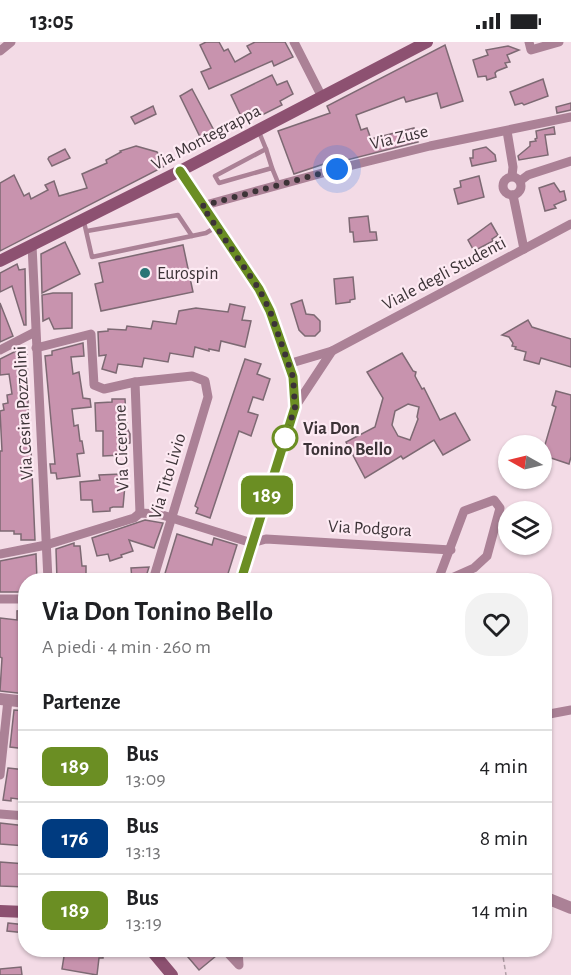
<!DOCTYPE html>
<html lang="it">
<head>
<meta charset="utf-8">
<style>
	:root { --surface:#fff; --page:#f2f2f2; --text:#202124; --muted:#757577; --line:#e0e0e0 }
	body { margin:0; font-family:"Alegreya Sans",sans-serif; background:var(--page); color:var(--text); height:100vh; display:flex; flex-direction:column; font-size:22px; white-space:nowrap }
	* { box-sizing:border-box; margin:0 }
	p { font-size:20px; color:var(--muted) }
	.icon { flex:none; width:33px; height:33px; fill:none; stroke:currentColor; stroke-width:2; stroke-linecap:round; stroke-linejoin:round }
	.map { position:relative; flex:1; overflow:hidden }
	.details { position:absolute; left:18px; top:531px; width:534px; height:384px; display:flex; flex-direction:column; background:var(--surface); border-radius:24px; box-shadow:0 2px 4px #0004 }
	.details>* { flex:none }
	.badge { padding:0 12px; border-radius:9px; font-size:21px; line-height:39px }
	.needle { width:39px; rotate:278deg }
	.fabs { position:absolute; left:498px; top:393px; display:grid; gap:12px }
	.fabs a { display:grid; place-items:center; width:54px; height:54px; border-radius:50%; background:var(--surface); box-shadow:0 2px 4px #0004; font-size:30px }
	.you { position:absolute; width:30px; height:30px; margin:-15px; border:4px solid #fff; border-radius:50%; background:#1a73e8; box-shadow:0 0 0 9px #1a73e833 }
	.map>.badge { position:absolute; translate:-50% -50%; box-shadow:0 0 0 3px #fff }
	h2 { padding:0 24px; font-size:22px; line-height:54px }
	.round { display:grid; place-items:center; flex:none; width:63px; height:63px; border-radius:24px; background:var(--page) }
	.head { display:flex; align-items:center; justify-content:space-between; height:102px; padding:0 24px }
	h1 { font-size:28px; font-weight:700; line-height:45px }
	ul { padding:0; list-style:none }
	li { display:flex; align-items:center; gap:18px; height:72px; padding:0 24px; border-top:2px solid var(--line) }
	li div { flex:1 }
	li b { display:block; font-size:22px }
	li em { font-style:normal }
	li .badge { min-width:66px; font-weight:700; text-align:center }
	.status { display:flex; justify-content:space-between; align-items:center; height:42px; padding:0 30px; background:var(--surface); direction:ltr }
	.status svg { height:16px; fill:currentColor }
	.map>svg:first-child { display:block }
	.building { fill:#c893ae; stroke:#7d6973; stroke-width:1.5; fill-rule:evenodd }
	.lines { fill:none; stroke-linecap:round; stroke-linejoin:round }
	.path { stroke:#af9da5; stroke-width:1.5; stroke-dasharray:4.5 3; stroke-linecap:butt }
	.service { stroke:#ab8196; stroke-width:4.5 }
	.minor { stroke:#ab8196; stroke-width:9 }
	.tertiary { stroke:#ab8196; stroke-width:12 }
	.secondary { stroke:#8d5171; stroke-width:12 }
	.line-casing { stroke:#fff; stroke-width:14 }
	.line { stroke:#6b8e23; stroke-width:9 }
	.walk { stroke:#3c3337; stroke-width:6; stroke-dasharray:0 10.8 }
	.poi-dot { fill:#2a7476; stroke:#fdeaf3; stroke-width:2 }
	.stop-dot { fill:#fff; stroke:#6b8e23; stroke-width:3 }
	.labels { text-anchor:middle; stroke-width:4.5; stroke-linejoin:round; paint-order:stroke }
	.street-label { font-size:18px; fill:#3c3337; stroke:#fdeaf3 }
	.poi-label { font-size:18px; fill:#3c3337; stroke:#fdeaf3; text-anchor:start }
	.stop-label { font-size:18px; font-weight:bold; fill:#3c3337; stroke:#fdeaf3; text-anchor:start }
</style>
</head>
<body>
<div class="status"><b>13:05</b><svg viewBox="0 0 49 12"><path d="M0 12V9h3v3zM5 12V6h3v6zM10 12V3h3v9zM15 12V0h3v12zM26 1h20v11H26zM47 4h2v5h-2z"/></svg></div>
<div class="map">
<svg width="571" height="933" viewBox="0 0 571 933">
	<rect width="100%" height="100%" fill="#f3dbe6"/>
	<g class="building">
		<path d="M 206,0 L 219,0 L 224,9 L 228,7 L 235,20 L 251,11 L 247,4 L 255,0 L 285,0 L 293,15 L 274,24 L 272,19 L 209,47 L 201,30 L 211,26 L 200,3 Z"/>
		<path d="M 445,3 L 463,59 L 441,66 L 437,51 L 406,60 L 404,55 L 356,73 L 361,88 L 367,86 L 371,97 L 414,86 L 418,100 L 347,118 L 345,115 L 294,132 L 278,89 L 330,71 L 327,64 Z"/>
		<path d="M 508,4 L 519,8 L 507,13 L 510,20 L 505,21 L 507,25 L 497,29 L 495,31 L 496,35 L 487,38 L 486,34 L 478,35 L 473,18 L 488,13 L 486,8 Z"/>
		<path d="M 272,33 L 277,43 L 287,39 L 293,52 L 280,59 L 282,63 L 262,73 L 260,69 L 248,75 L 247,72 L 241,74 L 231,53 Z"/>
		<path d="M 543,37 L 548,54 L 524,63 L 522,61 L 515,63 L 510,50 Z"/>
		<path d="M 192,47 L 218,96 L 204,103 L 180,54 Z"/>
		<path d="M 571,61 L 571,68 L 557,71 L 556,65 Z"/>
		<path d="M 153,64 L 156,72 L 135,82 L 131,75 Z"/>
		<path d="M 554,85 L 555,92 L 545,93 L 548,113 L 519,118 L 518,114 L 530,104 L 530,100 L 536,99 L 535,97 L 537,96 L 536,89 Z"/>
		<path d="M 136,104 L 157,110 L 165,124 L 0,209 L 0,141 L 14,133 L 24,154 L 29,151 L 31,157 L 48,148 L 45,143 L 54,139 L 59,154 L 87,146 L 82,132 L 107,121 L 106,118 L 121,110 L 120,109 Z"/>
		<path d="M 486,105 L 495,113 L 496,119 L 472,124 L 470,116 L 473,116 L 473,108 Z"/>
		<path d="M 65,107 L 70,116 L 52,124 L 48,117 L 49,115 Z"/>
		<path d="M 479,134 L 484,155 L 458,162 L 454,147 L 461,145 L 460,139 Z"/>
		<path d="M 554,141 L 560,150 L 564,149 L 566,158 L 554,163 L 556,166 L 545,169 L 539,146 Z"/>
		<path d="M 368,174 L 370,190 L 376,190 L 377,198 L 354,200 L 353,190 L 350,190 L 349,176 Z"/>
		<path d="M 491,181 L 498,193 L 492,197 L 493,199 L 474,209 L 468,198 Z"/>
		<path d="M 65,200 L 80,232 L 42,251 L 41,212 Z"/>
		<path d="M 183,203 L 193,250 L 101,269 L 95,242 L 103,240 L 99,221 Z"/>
		<path d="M 17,222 L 19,228 L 25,227 L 26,283 L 24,283 L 12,244 L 0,250 L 0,231 Z"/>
		<path d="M 353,235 L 355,257 L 350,258 L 350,260 L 336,262 L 334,237 Z"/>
		<path d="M 53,251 L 72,251 L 72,286 L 54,287 L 49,276 L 43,279 L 42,253 Z"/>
		<path d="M 302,258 L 306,272 L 314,273 L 320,279 L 320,289 L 315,294 L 305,294 L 299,288 L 291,262 Z"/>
		<path d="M 0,261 L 13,294 L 0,300 Z"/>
		<path d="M 230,262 L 245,265 L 242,278 L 251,279 L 245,305 L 221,299 L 219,309 L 209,307 L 209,309 L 195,305 L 193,315 L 170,311 L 168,320 L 144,316 L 142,325 L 118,322 L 116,331 L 102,327 L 106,313 L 99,314 L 98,290 L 108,289 L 108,287 L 126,288 L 127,284 L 151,287 L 153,279 L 176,282 L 179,269 L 196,266 L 228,270 Z"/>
		<path d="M 528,278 L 532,285 L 571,297 L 571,325 L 541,316 L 539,322 L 524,318 L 526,310 L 515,307 L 516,305 L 512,304 L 513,301 L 509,295 L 502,293 Z"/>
		<path d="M 83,301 L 84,314 L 71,315 L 73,332 L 79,330 L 83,356 L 90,357 L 91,365 L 72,367 L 74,384 L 78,383 L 80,399 L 82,399 L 84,411 L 77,412 L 80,434 L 57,437 L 56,431 L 51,431 L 50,422 L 55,422 L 45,314 L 52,313 L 52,309 Z"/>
		<path d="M 18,308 L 19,311 L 27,308 L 29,407 L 31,407 L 35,498 L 21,498 L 21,492 L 14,492 L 14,489 L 0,489 L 0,409 L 2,409 L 0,369 L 4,368 L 3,362 L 8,361 L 7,353 L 12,352 L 9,332 L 0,333 L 0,317 Z"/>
		<path d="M 402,311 L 413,329 L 416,330 L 415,334 L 422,347 L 424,346 L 440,378 L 455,371 L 470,398 L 443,413 L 434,398 L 403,417 L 401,414 L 365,436 L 346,400 L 375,385 L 383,356 L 367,330 ZM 408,362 L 419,365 L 417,375 L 418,377 L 410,398 L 398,394 L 392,383 L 395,369 Z"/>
		<path d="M 245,317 L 261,322 L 257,332 L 270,337 L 263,358 L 253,355 L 248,370 L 258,373 L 251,394 L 239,389 L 210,476 L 196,471 L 198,466 L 195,464 Z"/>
		<path d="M 556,349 L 571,353 L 571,415 L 569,422 L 542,413 L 556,365 L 552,363 Z"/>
		<path d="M 112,357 L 125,357 L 127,386 L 130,392 L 130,401 L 127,402 L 127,410 L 123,410 L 122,413 L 103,414 L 103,389 L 96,389 L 95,361 L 112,360 Z"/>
		<path d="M 121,432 L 122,439 L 125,443 L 123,465 L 113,465 L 110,466 L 110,469 L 93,470 L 92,458 L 81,458 L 80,440 L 100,438 L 99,433 Z"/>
		<path d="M 145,478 L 163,481 L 154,506 L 129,498 L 133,509 L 121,513 L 122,515 L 110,519 L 108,512 L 97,514 L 92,496 Z"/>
		<path d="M 177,492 L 212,503 L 214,496 L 237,503 L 226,538 L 163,538 Z"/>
		<path d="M 74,501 L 74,504 L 80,504 L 82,524 L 86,524 L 86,538 L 57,538 L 56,507 Z"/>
		<path d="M 36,512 L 37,538 L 26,538 L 26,550 L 0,550 L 0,519 Z"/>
		<path d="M 149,525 L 145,538 L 132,538 L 131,526 Z"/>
		<path d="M 26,568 L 26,652 L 0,649 L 2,616 L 0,615 L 0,576 L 17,578 L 17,569 Z"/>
		<path d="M 14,668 L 26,669 L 26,707 L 10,705 Z"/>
		<path d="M 8,726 L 26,728 L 26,758 L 11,756 L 11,759 L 3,758 Z"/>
		<path d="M 0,781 L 26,784 L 26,804 L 0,802 Z"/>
		<path d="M 0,820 L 26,822 L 26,845 L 0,844 Z"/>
		<path d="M 8,881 L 26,883 L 26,891 L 7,889 Z"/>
		<path d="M 65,908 L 103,908 L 103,916 L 99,916 L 97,933 L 62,927 Z"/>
		<path d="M 182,908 L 211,908 L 216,914 L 199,928 Z"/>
		<path d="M 21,925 L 22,933 L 0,933 L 0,927 Z"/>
	</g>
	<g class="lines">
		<path class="path" d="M 502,908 L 506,933"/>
		<g class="service">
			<path d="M 259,90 L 266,107 L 215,134 L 219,141 L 272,126 L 279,143"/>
			<path d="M 266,107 L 272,126"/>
			<path d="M 84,180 L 92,215 L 206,191 L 216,185"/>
			<path d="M 87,189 L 178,173 L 192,194"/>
		</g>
		<g class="minor">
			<path d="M 294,0 L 322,55"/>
			<path d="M 529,0 L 531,8 L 559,0"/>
			<path d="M 0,9 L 11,0"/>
			<path d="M 507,89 L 513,125 L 512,134"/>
			<circle cx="512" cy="144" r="9"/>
			<path d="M 520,139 L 528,133 L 571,119"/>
			<path d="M 513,153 L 524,207"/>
			<path d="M 202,164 L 337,127 L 430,104 L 571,75"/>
			<path d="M 32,203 L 48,538"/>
			<path d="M 36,306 L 91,292 L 94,343 L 104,347 L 135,340 L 192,334 L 205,339 L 208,355 L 153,538"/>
			<path d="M 0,308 L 35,290"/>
			<path d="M 288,322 L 332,309 L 571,182"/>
			<path d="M 135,340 L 140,471"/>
			<path d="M 295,365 L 332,309"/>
			<path d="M 0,512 L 46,503 L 134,476 L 140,471 L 159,472 L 252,501 L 266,497 L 451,508"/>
			<path d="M 438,538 L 464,469 L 494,458 L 500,466 L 487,514 L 474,526 L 447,538"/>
			<path d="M 0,557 L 26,557"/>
			<path d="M 544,673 L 571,668"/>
			<path d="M 0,733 L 8,658"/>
			<path d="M 0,772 L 26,774"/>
			<path d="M 225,908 L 239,923 L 238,908"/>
		</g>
		<g class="tertiary">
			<path d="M 0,657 L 26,660"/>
			<path d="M 544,855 L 571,866"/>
		</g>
		<g class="secondary">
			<path d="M 180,129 L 259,247 L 270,269 L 293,335 L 295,365 L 241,538"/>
			<path d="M 0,219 L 180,129 L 427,0"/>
			<path d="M 0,869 L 26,870"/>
			<path d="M 151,908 L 172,933"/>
		</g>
	</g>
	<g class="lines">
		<defs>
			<path id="line" d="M 180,129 L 259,247 L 270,269 L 293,335 L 295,365 L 241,538"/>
		</defs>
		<use href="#line" class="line-casing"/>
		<use href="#line" class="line"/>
		<path class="walk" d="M 285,396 L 295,365 L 293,335 L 270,269 L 259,247 L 202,164 L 337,127"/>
	</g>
	<circle class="poi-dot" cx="145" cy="231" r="6"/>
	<circle class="stop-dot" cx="285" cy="396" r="12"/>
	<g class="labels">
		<g class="street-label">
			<text transform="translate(206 95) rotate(-28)" y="6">Via Montegrappa</text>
			<text transform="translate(399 95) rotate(-13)" y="6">Via Zuse</text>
			<text transform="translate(444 231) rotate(-28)" y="6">Viale degli Studenti</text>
			<text transform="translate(23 371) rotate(-93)" y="6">Via Cesira Pozzolini</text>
			<text transform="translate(121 406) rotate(-92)" y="6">Via Cicerone</text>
			<text transform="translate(167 434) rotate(-73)" y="6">Via Tito Livio</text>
			<text transform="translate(370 486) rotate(3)" y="6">Via Podgora</text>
		</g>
		<g class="poi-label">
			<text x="157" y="237">Eurospin</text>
		</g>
		<g class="stop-label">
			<text x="303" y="392">Via Don<tspan x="303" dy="21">Tonino Bello</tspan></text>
		</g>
	</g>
</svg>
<div class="fabs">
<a><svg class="needle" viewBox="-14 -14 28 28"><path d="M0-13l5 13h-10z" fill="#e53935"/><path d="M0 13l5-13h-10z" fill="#757577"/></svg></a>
<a><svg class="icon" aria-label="layers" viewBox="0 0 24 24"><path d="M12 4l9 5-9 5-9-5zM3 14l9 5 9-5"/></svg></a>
</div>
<div class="you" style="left:337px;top:127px"></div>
<b class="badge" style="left:267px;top:453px;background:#6b8e23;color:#fff">189</b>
<section class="details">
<div class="head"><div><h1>Via Don Tonino Bello</h1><p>A piedi · 4 min · 260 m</p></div><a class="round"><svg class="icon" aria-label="heart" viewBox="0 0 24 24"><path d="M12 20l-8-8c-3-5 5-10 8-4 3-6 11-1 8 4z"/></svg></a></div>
<h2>Partenze</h2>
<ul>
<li><span class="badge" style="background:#6b8e23;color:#fff">189</span><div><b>Bus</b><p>13:09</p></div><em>4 min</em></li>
<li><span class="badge" style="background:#003b80;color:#fff">176</span><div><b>Bus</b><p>13:13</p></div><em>8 min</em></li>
<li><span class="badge" style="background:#6b8e23;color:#fff">189</span><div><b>Bus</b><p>13:19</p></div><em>14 min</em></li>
</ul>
</section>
</div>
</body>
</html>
